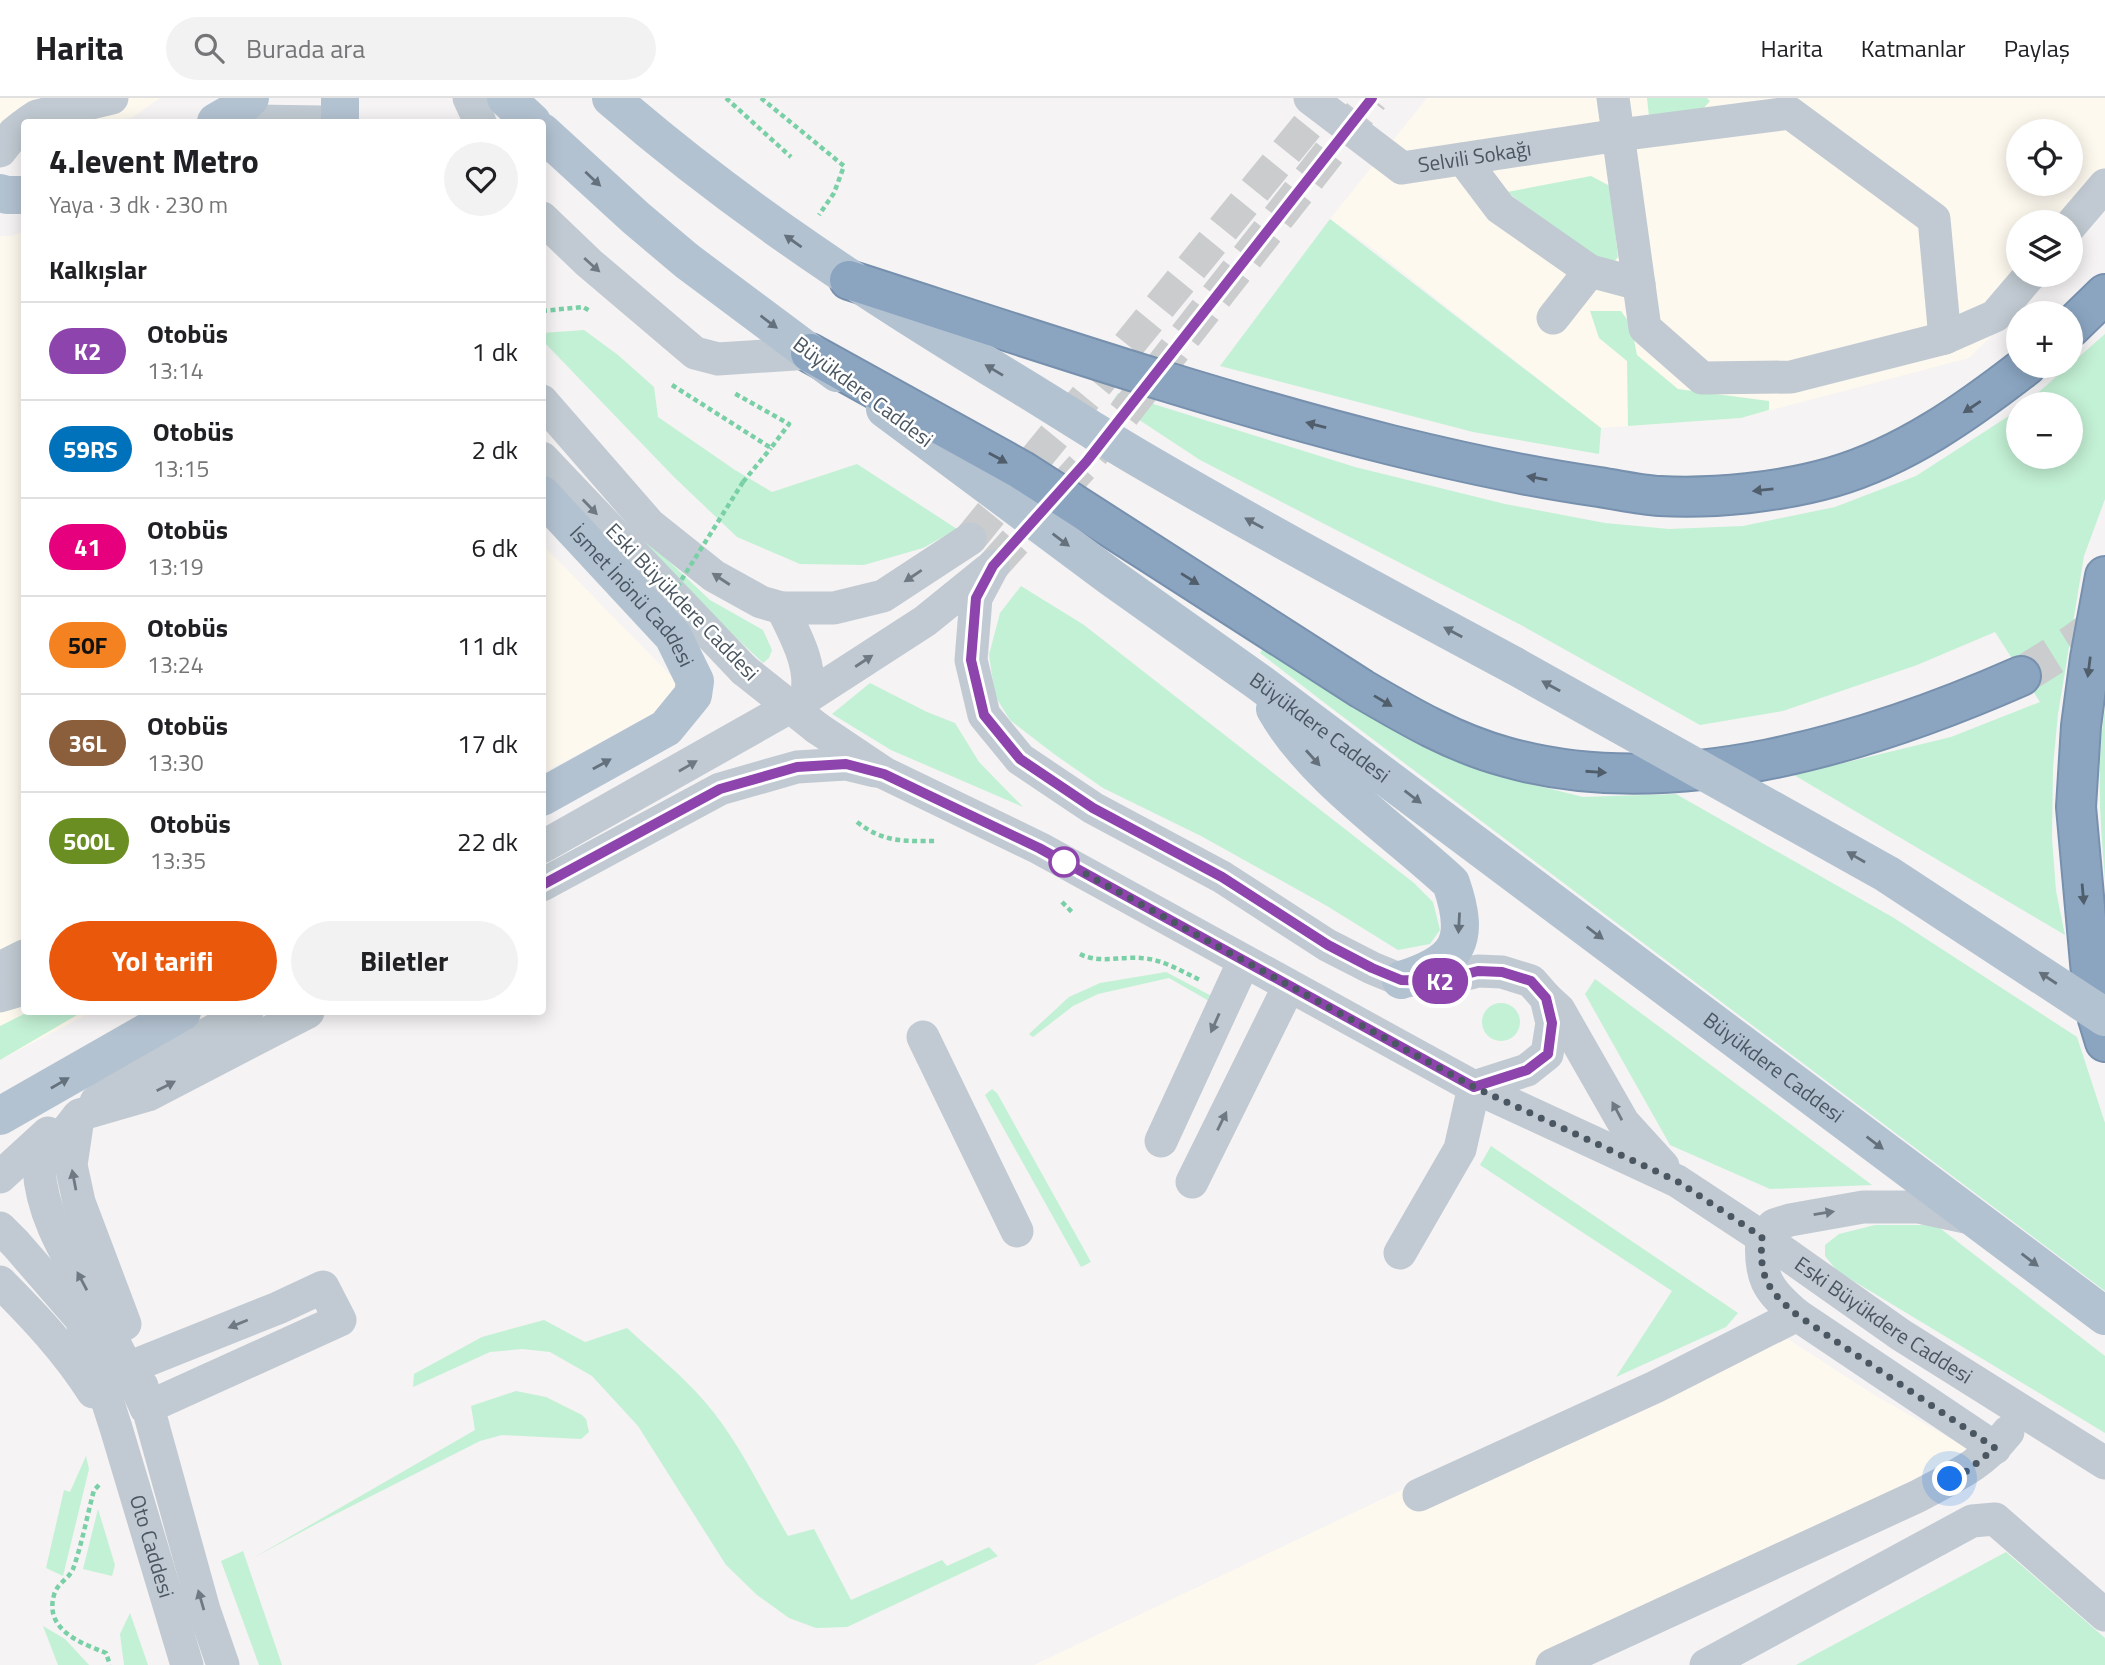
<!DOCTYPE html>
<html lang="tr">
<head>
<meta charset="utf-8">
<style>
	:root { --surface:#fff; --page:#f2f2f2; --text:#202124; --muted:#757577; --line:#e0e0e0; --accent:#ea580c }
	body { margin:0; font-family:"Titillium Web",sans-serif; background:var(--page); color:var(--text); height:100vh; display:flex; flex-direction:column; font-size:26px; white-space:nowrap }
	* { box-sizing:border-box; margin:0 }
	p { font-size:23px; color:var(--muted) }
	.icon { flex:none; width:38px; height:38px; fill:none; stroke:currentColor; stroke-width:2; stroke-linecap:round; stroke-linejoin:round }
	.map { position:relative; flex:1; overflow:hidden }
	.panel { position:absolute; left:21px; top:21px; width:525px; height:896px; display:flex; flex-direction:column; background:var(--surface); border-radius:7px; box-shadow:0 4px 18px #0003 }
	.panel>* { flex:none }
	.badge { padding:0 14px; border-radius:23px; font-size:24px; line-height:46px }
	.fabs { position:absolute; left:2006px; top:21px; display:grid; gap:14px }
	.fabs a { display:grid; place-items:center; width:77px; height:77px; border-radius:50%; background:var(--surface); box-shadow:0 4px 18px #0003; font-size:35px }
	.you { position:absolute; width:35px; height:35px; margin:-18px; border:5px solid #fff; border-radius:50%; background:#1a73e8; box-shadow:0 0 0 10px #1a73e833 }
	.map>.badge { position:absolute; translate:-50% -50%; box-shadow:0 0 0 4px #fff }
	h2 { padding:0 28px; font-size:26px; line-height:63px }
	.round { display:grid; place-items:center; flex:none; width:74px; height:74px; border-radius:37px; background:var(--page) }
	.head { display:flex; align-items:center; justify-content:space-between; height:119px; padding:0 28px }
	h1 { font-size:33px; font-weight:700; line-height:52px }
	.action { display:flex; gap:14px; margin-top:auto; padding:14px 28px }
	.action a { flex:1; height:80px; border-radius:42px; background:var(--accent); color:#fff; font-size:28px; font-weight:700; line-height:80px; text-align:center }
	.action a+a { background:var(--page); color:var(--text) }
	ul { padding:0; list-style:none }
	li { display:flex; align-items:center; gap:21px; height:98px; padding:0 28px; border-top:2px solid var(--line) }
	li div { flex:1 }
	li b { display:block; font-size:26px }
	li em { font-style:normal }
	li .badge { min-width:77px; font-weight:700; text-align:center }
	header { display:flex; align-items:center; gap:42px; box-sizing:border-box; height:98px; padding:0 35px; background:var(--surface); border-bottom:2px solid var(--line) }
	header strong { font-size:33px }
	nav { display:flex; gap:38px; margin-inline-start:auto; font-size:24px }
	.search { width:490px; height:63px; background:var(--page); display:flex; align-items:center; gap:18px; box-sizing:border-box; padding:0 24px; border-radius:38px; color:var(--muted); font-size:26px }
	.map>svg:first-child { display:block }
	.commercial { fill:#fdf9ef; fill-rule:evenodd }
	.green { fill:#c3f1d5 }
	.lines { fill:none; stroke-linecap:round; stroke-linejoin:round }
	.minor-tunnel { stroke:#caccce; stroke-width:33; stroke-dasharray:33 17; stroke-linecap:butt }
	.highway-tunnel { stroke:#caccce; stroke-width:38; stroke-dasharray:38 19; stroke-linecap:butt }
	.highway-casing { stroke:#7690ad; stroke-width:42 }
	.path { stroke:#7ad0a6; stroke-width:4.5; stroke-dasharray:5 3.5; stroke-linecap:butt }
	.minor { stroke:#c1cad2; stroke-width:33 }
	.major { stroke:#b3c2d1; stroke-width:38 }
	.highway { stroke:#8ba5c1; stroke-width:38 }
	.path-bridge { stroke:#7ad0a6; stroke-width:4.5; stroke-dasharray:5 3.5; stroke-linecap:butt }
	.minor-bridge { stroke:#c1cad2; stroke-width:33 }
	.major-bridge { stroke:#b3c2d1; stroke-width:38 }
	.oneway { fill:#64717d }
	.oneway2 { fill:#6e7983 }
	.oneway3 { fill:#505e6b }
	.line-casing { stroke:#fff; stroke-width:16 }
	.line { stroke:#8e44ad; stroke-width:10 }
	.walk { stroke:#4a5661; stroke-width:7; stroke-dasharray:0 12.6 }
	.stop-dot { fill:#fff; stroke:#8e44ad; stroke-width:3.5 }
	.labels { text-anchor:middle; stroke-width:5; stroke-linejoin:round; paint-order:stroke }
	.street-label { font-size:21px; fill:#4a5661; stroke:#fff }
</style>
</head>
<body>
<header>
<strong>Harita</strong>
<div class="search"><svg class="icon" aria-label="search" viewBox="0 0 24 24"><circle cx="10" cy="10" r="6"/><path d="M15 15l6 6"/></svg>Burada ara</div>
<nav><a>Harita</a><a>Katmanlar</a><a>Paylaş</a></nav>
</header>
<div class="map">
<svg width="2105" height="1567" viewBox="0 0 2105 1567">
	<rect width="100%" height="100%" fill="#f5f3f3"/>
	<g class="commercial">
		<path d="M 0,0 L 160,0 L 133,19 L 106,24 L 24,24 L 0,46 Z"/>
		<path d="M 1427,0 L 2105,0 L 2105,106 L 2070,150 L 2070,124 L 2018,124 L 2018,177 L 2049,177 L 2032,198 L 1969,260 L 1741,320 L 1601,330 L 1368,147 L 1330,121 ZM 2018,33 L 2070,33 L 2070,86 L 2018,86 Z"/>
		<path d="M 24,134 L 24,914 L 92,914 L 0,962 L 0,138 L 10,138 Z"/>
		<path d="M 542,446 L 690,597 L 543,675 L 542,675 Z"/>
		<path d="M 1758,1222 L 1873,1296 L 1972,1353 L 1579,1567 L 1034,1567 Z"/>
	</g>
	<g class="green">
		<path d="M 1647,0 L 1707,0 L 1710,3 L 1702,12 L 1649,19 Z"/>
		<path d="M 1591,78 L 1610,88 L 1618,159 L 1608,171 L 1507,94 Z"/>
		<path d="M 1330,121 L 1601,330 L 1599,356 L 1473,334 L 1220,268 Z"/>
		<path d="M 1590,213 L 1621,213 L 1631,227 L 1637,257 L 1678,291 L 1769,303 L 1769,312 L 1741,320 L 1628,328 L 1627,263 L 1599,240 Z"/>
		<path d="M 584,232 L 618,257 L 654,289 L 658,319 L 735,372 L 772,394 L 857,366 L 957,431 L 923,450 L 864,467 L 800,466 L 737,439 L 674,379 L 543,243 L 543,235 Z"/>
		<path d="M 2105,236 L 2105,401 L 2084,458 L 2058,616 L 2053,669 L 2052,740 L 2056,793 L 2065,837 L 1794,677 L 1951,639 L 2040,604 L 1995,534 L 1917,567 L 1783,613 L 1700,627 L 1521,527 L 1200,362 L 1112,304 L 1118,295 L 1355,369 L 1505,406 L 1605,425 L 1669,431 L 1743,428 L 1835,409 L 1916,378 L 2018,312 L 2018,359 L 2070,359 L 2070,306 L 2025,306 Z"/>
		<path d="M 629,426 L 710,502 L 763,532 L 772,552 L 769,560 L 763,565 L 623,433 Z"/>
		<path d="M 1021,488 L 1084,527 L 1414,785 L 1433,804 L 1440,832 L 1430,846 L 1398,852 L 1327,808 L 1201,738 L 1103,690 L 1054,656 L 1010,622 L 995,598 L 989,557 L 1000,515 Z"/>
		<path d="M 1265,548 L 1439,651 L 1503,679 L 1583,699 L 1676,696 L 1894,820 L 2077,939 L 2105,1025 L 2105,1193 L 1326,606 L 1260,555 Z"/>
		<path d="M 870,585 L 927,614 L 955,625 L 979,664 L 1023,709 L 891,652 L 832,616 Z"/>
		<path d="M 2105,610 L 2105,781 C 2100,724 2096,666 2105,610 Z"/>
		<path d="M 1166,874 L 1219,902 L 1216,907 L 1169,880 L 1098,896 L 1073,908 L 1033,939 L 1029,936 L 1069,899 L 1100,885 Z"/>
		<path d="M 1595,881 L 1872,1087 L 1770,1091 L 1670,1047 L 1585,896 Z"/>
		<circle cx="1501" cy="924" r="19"/>
		<path d="M 28,914 L 82,914 L 0,962 L 0,928 Z"/>
		<path d="M 992,991 L 997,995 L 1091,1164 L 1081,1169 L 985,997 Z"/>
		<path d="M 1491,1048 L 1738,1215 L 1726,1229 L 1616,1279 L 1672,1193 L 1480,1067 Z"/>
		<path d="M 1875,1127 L 1936,1127 L 2105,1258 L 2105,1335 L 1837,1173 L 1825,1158 L 1825,1147 L 1839,1136 Z"/>
		<path d="M 544,1222 L 585,1244 L 627,1230 C 653,1254 682,1277 705,1304 C 739,1343 762,1394 788,1438 L 814,1431 L 851,1502 L 942,1462 L 947,1468 L 989,1449 L 998,1458 L 847,1529 L 816,1530 L 789,1520 L 757,1497 L 726,1467 L 638,1328 L 592,1278 L 550,1254 L 522,1251 L 490,1254 L 413,1289 L 414,1276 L 482,1239 Z"/>
		<path d="M 516,1293 L 546,1299 L 582,1317 L 586,1321 L 589,1334 L 581,1341 L 502,1337 L 480,1343 L 320,1424 L 253,1460 L 475,1332 L 471,1308 Z"/>
		<path d="M 86,1358 L 89,1371 L 63,1478 L 46,1470 L 64,1392 L 70,1394 Z"/>
		<path d="M 98,1411 L 115,1467 L 112,1478 L 83,1471 Z"/>
		<path d="M 243,1453 L 282,1567 L 259,1567 L 221,1463 Z"/>
		<path d="M 2006,1454 L 2105,1540 L 2105,1567 L 1796,1567 Z"/>
		<path d="M 130,1515 L 148,1567 L 124,1567 L 120,1536 Z"/>
		<path d="M 43,1528 L 65,1541 L 89,1567 L 58,1567 Z"/>
	</g>
	<g class="lines">
		<g class="minor-tunnel">
			<path d="M 970,441 L 1330,0"/>
			<path d="M 993,468 L 1087,363 L 1372,0"/>
		</g>
		<path class="highway-tunnel" d="M 2021,578 L 2074,545 L 2105,522"/>
		<defs>
			<g id="highway">
				<path d="M 849,182 C 1029,240 1208,301 1391,347 C 1460,364 1528,379 1599,389 C 1619,392 1640,397 1660,398 C 1714,401 1781,394 1833,379 C 1905,358 1968,313 2026,268"/>
				<path d="M 2070,230 L 2105,196"/>
				<path d="M 810,255 L 1021,372 L 1362,591 C 1408,618 1454,645 1506,659 C 1671,706 1869,645 2021,578"/>
				<path d="M 2105,478 L 2090,560 L 2081,628 L 2076,709 L 2091,876 L 2098,921 L 2105,944"/>
			</g>
		</defs>
		<use href="#highway" class="highway-casing"/>
		<g class="path">
			<path d="M 726,0 L 791,59"/>
			<path d="M 761,0 L 844,68 L 834,95 L 819,117"/>
			<path d="M 542,213 L 583,209 L 590,213"/>
			<path d="M 672,287 L 771,350 L 789,326 L 734,295"/>
			<path d="M 743,384 L 771,350"/>
			<path d="M 857,724 C 884,745 904,743 937,743"/>
			<path d="M 1062,804 L 1072,814"/>
			<path d="M 1080,856 C 1099,866 1121,858 1141,860 C 1162,861 1181,873 1200,882"/>
			<path d="M 99,1387 L 94,1392 C 87,1418 82,1446 73,1471 C 69,1481 57,1485 54,1497 C 44,1532 81,1545 106,1555 L 110,1567"/>
		</g>
		<g class="minor">
			<path d="M 469,0 L 480,24"/>
			<path id="s1" d="M 1310,0 L 1402,70 L 1619,37 L 1790,15 L 1934,121 L 1945,240"/>
			<path d="M 1613,0 L 1645,230 L 1702,280 L 1791,279 L 1945,240 L 1995,218 L 2030,177"/>
			<path d="M 255,23 L 321,24"/>
			<path d="M 28,24 L 37,18 L 112,0"/>
			<path d="M 0,53 L 14,35 L 24,27"/>
			<path d="M 1463,61 L 1500,110 L 1590,173 L 1639,186"/>
			<path d="M 542,120 L 589,165 L 695,255 L 718,261 L 810,255"/>
			<path d="M 2070,128 L 2105,87"/>
			<path d="M 1553,220 L 1590,173"/>
			<path d="M 542,303 L 650,427 L 714,478 L 761,504 L 782,510 L 834,510 L 883,498 L 970,441"/>
			<path d="M 542,360 L 744,572"/>
			<path d="M 993,468 L 976,500 L 971,562 L 984,617 L 1020,661 L 1093,710 L 1222,779 L 1327,847 L 1372,870 L 1401,882 L 1439,883 L 1478,873 L 1502,874 L 1531,883 L 1546,900 L 1552,925 L 1547,956 L 1527,972 L 1474,989"/>
			<path d="M 782,510 C 795,537 814,569 806,600"/>
			<path id="s2" d="M 817,630 L 884,675 L 1039,750 L 1474,989 L 1677,1083 L 1762,1139 L 1901,1237 L 2105,1365"/>
			<path d="M 542,749 L 806,600 L 925,523 L 988,472"/>
			<path d="M 542,787 L 720,691 L 797,669 L 846,666 L 875,673"/>
			<path d="M 0,870 L 24,858"/>
			<path d="M 0,898 L 24,891"/>
			<path d="M 1547,901 L 1559,912 L 1623,1024 L 1663,1068"/>
			<path d="M 923,939 L 1017,1133"/>
			<path d="M 96,1004 L 135,976 L 247,914"/>
			<path d="M 78,1020 L 71,1067 L 79,1104 L 125,1226"/>
			<path d="M 1161,1043 L 1244,863"/>
			<path d="M 0,1079 L 48,1035"/>
			<path d="M 1192,1084 L 1289,888"/>
			<path d="M 1975,1121 L 1919,1109 L 1863,1109 L 1790,1122 L 1774,1127 L 1762,1139 C 1759,1179 1767,1192 1797,1217 L 1995,1350"/>
			<path id="s3" d="M 0,1130 L 16,1146 L 81,1221 L 116,1330 L 187,1567"/>
			<path d="M 1400,1155 L 1460,1051 L 1474,989"/>
			<path d="M 0,1184 C 34,1218 67,1253 93,1294"/>
			<path d="M 138,1266 L 278,1210 L 323,1189 L 340,1222 L 146,1310"/>
			<path d="M 142,1288 L 204,1512 L 223,1567"/>
			<path d="M 146,1310 C 129,1273 111,1238 93,1203 C 69,1160 41,1118 39,1069 L 79,1017 L 148,997 L 308,914"/>
			<path d="M 1419,1397 L 1655,1289 L 1797,1217"/>
			<path d="M 1552,1567 L 1916,1399 C 1953,1379 1981,1368 2008,1334"/>
			<path d="M 1706,1567 L 1972,1423 L 1995,1421 L 2105,1517"/>
		</g>
		<g class="major">
			<path d="M 340,0 L 340,24"/>
			<path d="M 506,0 L 532,24"/>
			<path d="M 611,0 C 741,113 876,200 1023,289 C 1064,314 1105,341 1147,365 C 1267,435 1390,501 1513,567"/>
			<path d="M 216,24 L 240,10 L 250,0"/>
			<path d="M 542,34 L 636,120 L 687,163 L 837,275"/>
			<path d="M 0,95 L 7,97 L 24,97"/>
			<path id="s4" d="M 885,311 L 1112,480 L 1260,585 L 2105,1218"/>
			<path id="s5" d="M 542,397 L 673,538 L 695,583 L 693,597 L 666,630 L 542,699"/>
			<path d="M 1275,611 C 1313,678 1394,732 1451,785 C 1471,843 1459,864 1401,882"/>
			<path d="M 0,1018 L 182,914"/>
		</g>
		<use href="#highway" class="highway"/>
		<path class="path-bridge" d="M 677,489 L 743,384"/>
		<path class="minor-bridge" d="M 744,572 L 817,630"/>
		<path class="major-bridge" d="M 1513,567 L 1887,776 L 2105,919"/>
	</g>
	<defs><path id="oneway-solid" d="M-6-.8H1V-3.2L6.5 0L1 3.2V.8H-6Z" transform="scale(1.75)"/></defs>
	<g class="oneway">
		<use href="#oneway-solid" transform="translate(593 81) rotate(43)"/>
		<use href="#oneway-solid" transform="translate(793 143) rotate(-145)"/>
		<use href="#oneway-solid" transform="translate(769 224) rotate(37)"/>
		<use href="#oneway-solid" transform="translate(994 272) rotate(-149)"/>
		<use href="#oneway-solid" transform="translate(1254 425) rotate(-151)"/>
		<use href="#oneway-solid" transform="translate(1061 442) rotate(37)"/>
		<use href="#oneway-solid" transform="translate(1453 534) rotate(-152)"/>
		<use href="#oneway-solid" transform="translate(1551 588) rotate(-151)"/>
		<use href="#oneway-solid" transform="translate(1313 660) rotate(48)"/>
		<use href="#oneway-solid" transform="translate(602 666) rotate(-29)"/>
		<use href="#oneway-solid" transform="translate(1413 699) rotate(37)"/>
		<use href="#oneway-solid" transform="translate(1856 759) rotate(-150)"/>
		<use href="#oneway-solid" transform="translate(1459 825) rotate(93)"/>
		<use href="#oneway-solid" transform="translate(1595 835) rotate(37)"/>
		<use href="#oneway-solid" transform="translate(2048 880) rotate(-147)"/>
		<use href="#oneway-solid" transform="translate(60 985) rotate(-30)"/>
		<use href="#oneway-solid" transform="translate(1875 1045) rotate(37)"/>
		<use href="#oneway-solid" transform="translate(2030 1162) rotate(37)"/>
	</g>
	<g class="oneway2">
		<use href="#oneway-solid" transform="translate(592 167) rotate(42)"/>
		<use href="#oneway-solid" transform="translate(590 409) rotate(46)"/>
		<use href="#oneway-solid" transform="translate(913 478) rotate(146)"/>
		<use href="#oneway-solid" transform="translate(721 481) rotate(-147)"/>
		<use href="#oneway-solid" transform="translate(864 563) rotate(-33)"/>
		<use href="#oneway-solid" transform="translate(688 668) rotate(-30)"/>
		<use href="#oneway-solid" transform="translate(1215 925) rotate(114)"/>
		<use href="#oneway-solid" transform="translate(166 988) rotate(-27)"/>
		<use href="#oneway-solid" transform="translate(1617 1013) rotate(-118)"/>
		<use href="#oneway-solid" transform="translate(1222 1023) rotate(-64)"/>
		<use href="#oneway-solid" transform="translate(74 1082) rotate(-101)"/>
		<use href="#oneway-solid" transform="translate(1824 1115) rotate(-9)"/>
		<use href="#oneway-solid" transform="translate(82 1183) rotate(-118)"/>
		<use href="#oneway-solid" transform="translate(238 1226) rotate(158)"/>
		<use href="#oneway-solid" transform="translate(201 1502) rotate(-106)"/>
	</g>
	<g class="oneway3">
		<use href="#oneway-solid" transform="translate(1972 309) rotate(146)"/>
		<use href="#oneway-solid" transform="translate(1316 327) rotate(-165)"/>
		<use href="#oneway-solid" transform="translate(998 360) rotate(29)"/>
		<use href="#oneway-solid" transform="translate(1537 380) rotate(-170)"/>
		<use href="#oneway-solid" transform="translate(1763 392) rotate(174)"/>
		<use href="#oneway-solid" transform="translate(1190 481) rotate(32)"/>
		<use href="#oneway-solid" transform="translate(2089 569) rotate(97)"/>
		<use href="#oneway-solid" transform="translate(1383 603) rotate(31)"/>
		<use href="#oneway-solid" transform="translate(1596 674) rotate(4)"/>
		<use href="#oneway-solid" transform="translate(2083 796) rotate(85)"/>
	</g>
	<g class="lines">
		<defs>
			<path id="line" d="M 542,787 L 720,691 L 797,669 L 846,666 L 884,676 L 1039,750 L 1474,989 L 1527,972 L 1548,956 L 1552,925 L 1546,900 L 1531,883 L 1502,874 L 1478,873 L 1439,883 L 1401,882 L 1372,870 L 1328,847 L 1222,779 L 1093,710 L 1020,661 L 984,617 L 971,562 L 976,500 L 993,468 L 1087,363 L 1372,0"/>
		</defs>
		<use href="#line" class="line-casing"/>
		<use href="#line" class="line"/>
		<path class="walk" d="M 1064,764 L 1474,989 L 1677,1083 L 1762,1139 C 1759,1179 1767,1192 1797,1217 L 1995,1350 L 1967,1373 L 1950,1381"/>
	</g>
	<circle class="stop-dot" cx="1064" cy="764" r="14"/>
	<g class="labels">
		<g class="street-label">
			<text dy="7" stroke="none"><textPath href="#s1" startOffset="189">Selvili Sokağı</textPath></text>
			<text transform="translate(863 294) rotate(37)" y="7">Büyükdere Caddesi</text>
			<text dy="7" stroke="none"><textPath href="#s5" startOffset="136">İsmet İnönü Caddesi</textPath></text>
			<text transform="translate(682 504) rotate(46)" y="7">Eski Büyükdere Caddesi</text>
			<text dy="7" stroke="none"><textPath href="#s4" startOffset="539">Büyükdere Caddesi</textPath></text>
			<text dy="7" stroke="none"><textPath href="#s4" startOffset="1106">Büyükdere Caddesi</textPath></text>
			<text dy="7" stroke="none"><textPath href="#s2" startOffset="1222">Eski Büyükdere Caddesi</textPath></text>
			<text dy="7" stroke="none"><textPath href="#s3" startOffset="360">Oto Caddesi</textPath></text>
		</g>
	</g>
</svg>
<div class="fabs">
<a><svg class="icon" aria-label="locate" viewBox="0 0 24 24"><circle cx="12" cy="12" r="6"/><path d="M12 2v4M12 18v4M2 12h4M18 12h4"/></svg></a>
<a><svg class="icon" aria-label="layers" viewBox="0 0 24 24"><path d="M12 4l9 5-9 5-9-5zM3 14l9 5 9-5"/></svg></a>
<a>+</a>
<a>−</a>
</div>
<div class="you" style="left:1950px;top:1381px"></div>
<b class="badge" style="left:1440px;top:883px;background:#8e44ad;color:#fff">K2</b>
<section class="panel">
<div class="head"><div><h1>4.levent Metro</h1><p>Yaya · 3 dk · 230 m</p></div><a class="round"><svg class="icon" aria-label="heart" viewBox="0 0 24 24"><path d="M12 20l-8-8c-3-5 5-10 8-4 3-6 11-1 8 4z"/></svg></a></div>
<h2>Kalkışlar</h2>
<ul>
<li><span class="badge" style="background:#8e44ad;color:#fff">K2</span><div><b>Otobüs</b><p>13:14</p></div><em>1 dk</em></li>
<li><span class="badge" style="background:#0072bc;color:#fff">59RS</span><div><b>Otobüs</b><p>13:15</p></div><em>2 dk</em></li>
<li><span class="badge" style="background:#e6007e;color:#fff">41</span><div><b>Otobüs</b><p>13:19</p></div><em>6 dk</em></li>
<li><span class="badge" style="background:#f58220;color:#111">50F</span><div><b>Otobüs</b><p>13:24</p></div><em>11 dk</em></li>
<li><span class="badge" style="background:#8b5e3c;color:#fff">36L</span><div><b>Otobüs</b><p>13:30</p></div><em>17 dk</em></li>
<li><span class="badge" style="background:#6b8e23;color:#fff">500L</span><div><b>Otobüs</b><p>13:35</p></div><em>22 dk</em></li>
</ul>
<div class="action"><a>Yol tarifi</a><a>Biletler</a></div>
</section>
</div>
</body>
</html>
